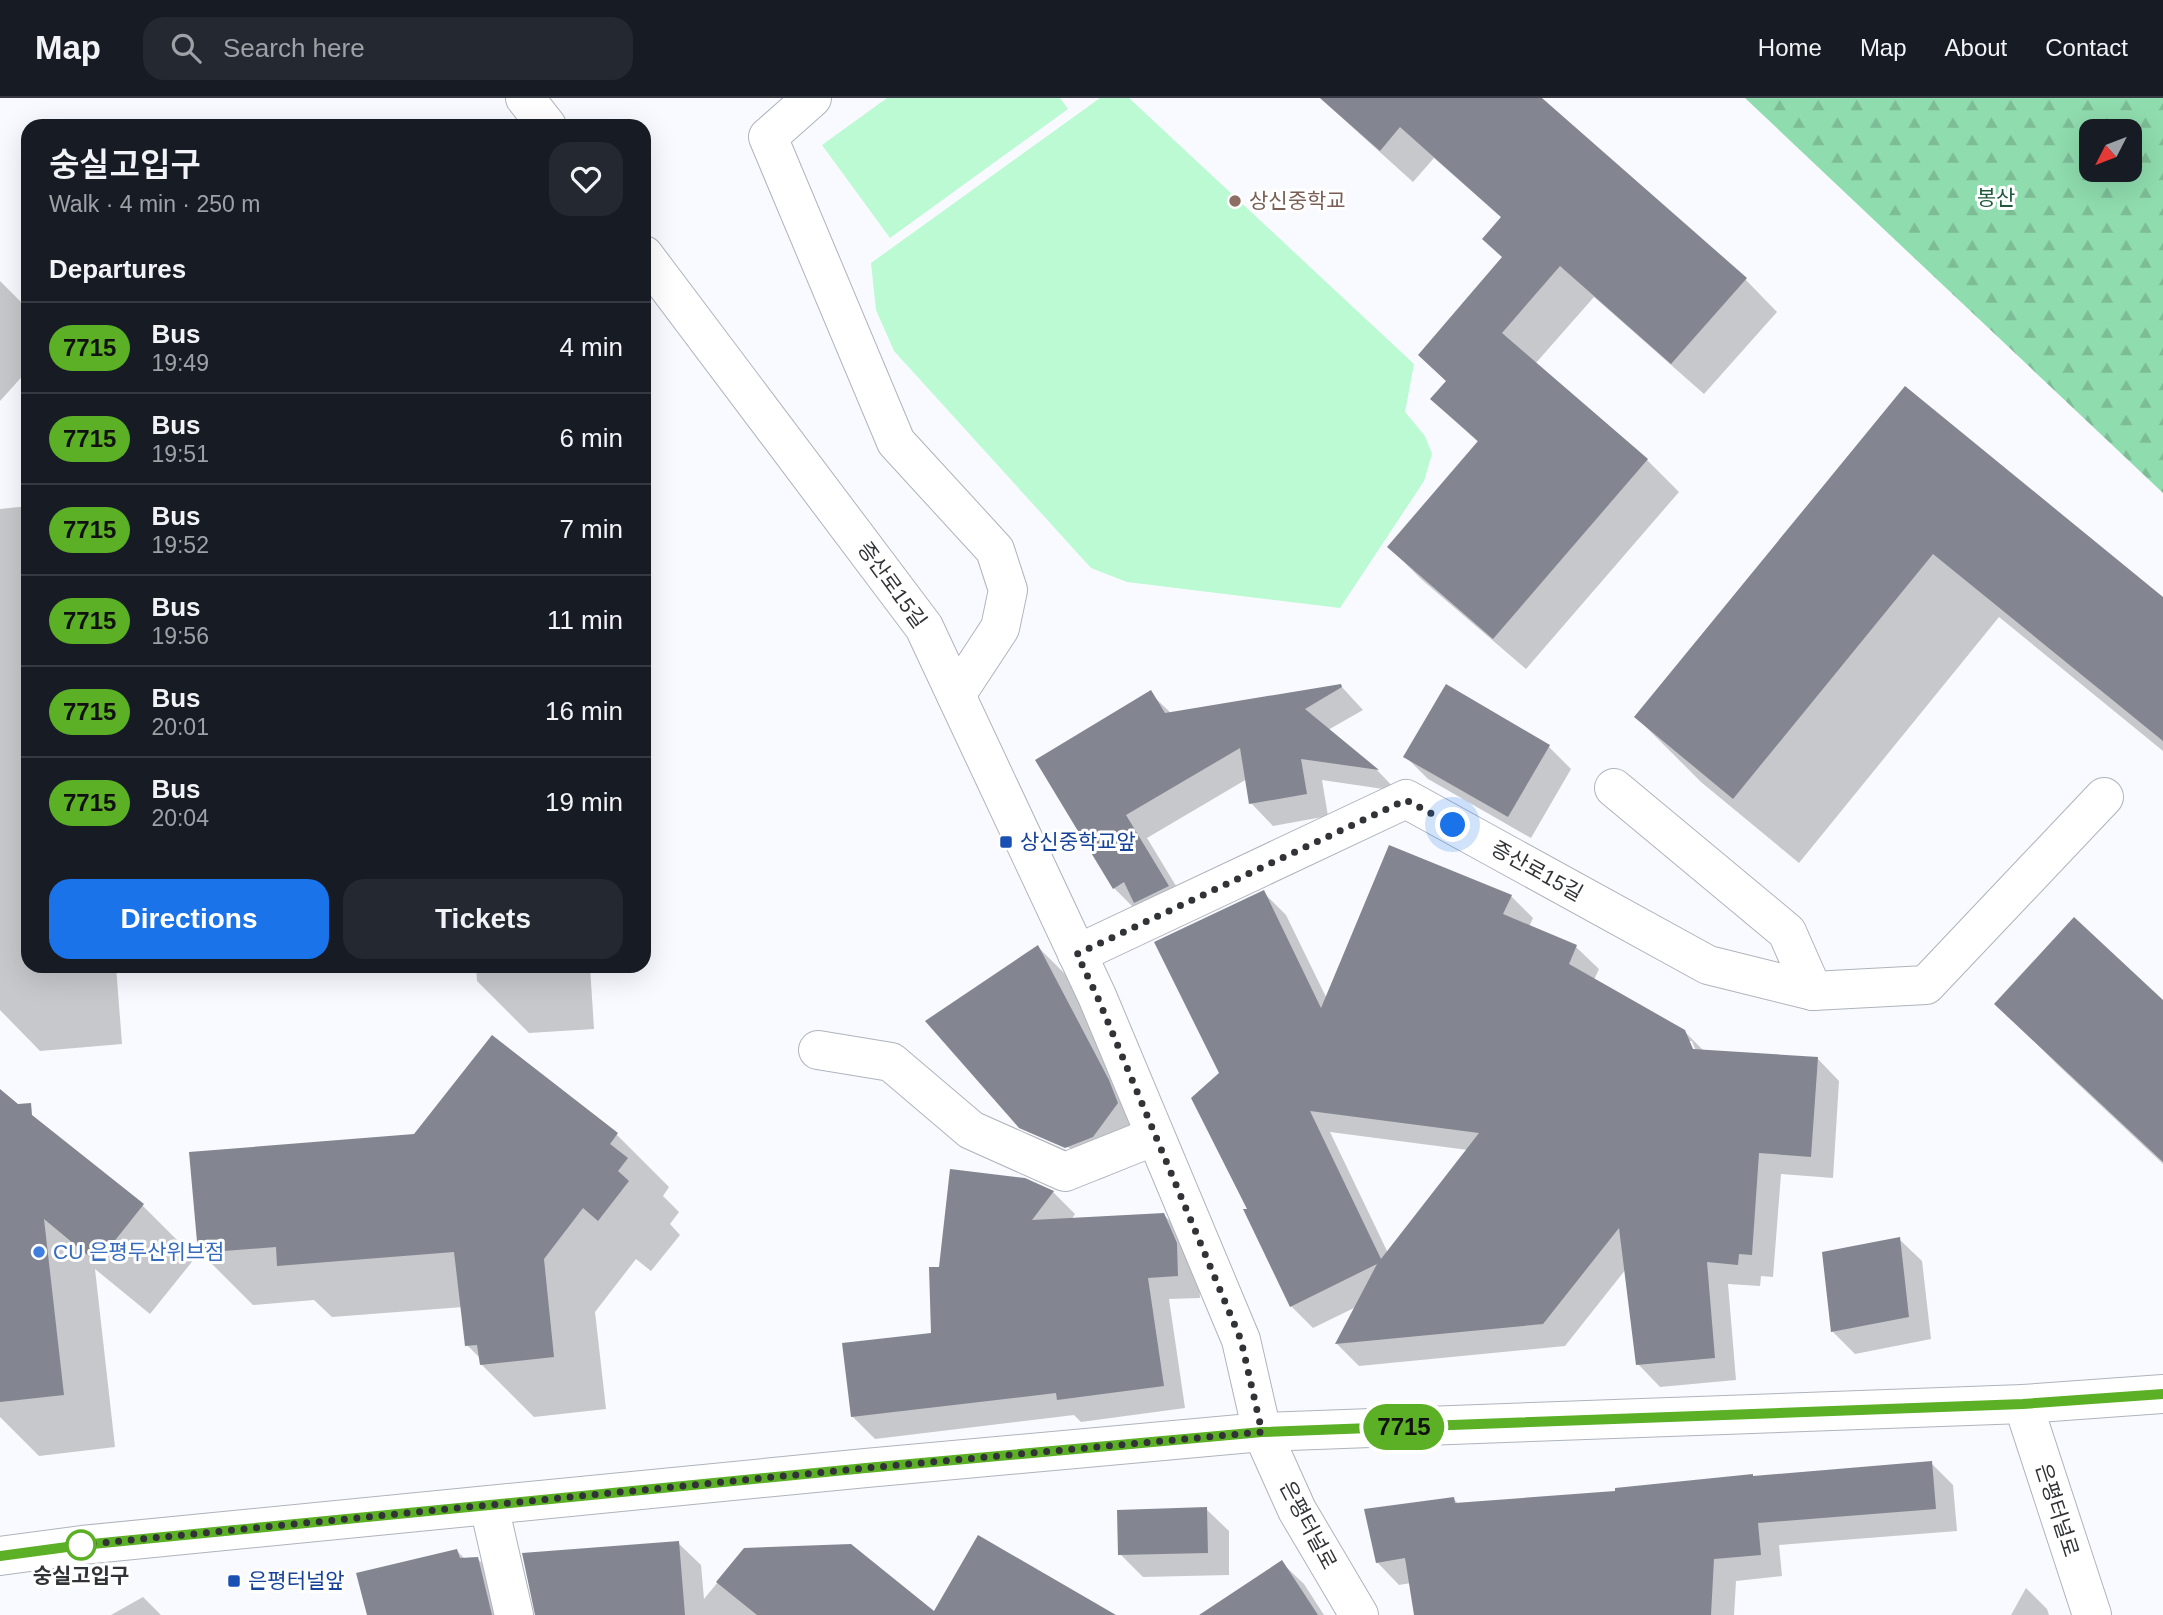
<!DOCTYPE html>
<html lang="en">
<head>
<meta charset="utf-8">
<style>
	:root { --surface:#171b24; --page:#242831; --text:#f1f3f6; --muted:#9ea1a6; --line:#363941; --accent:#1a73e8 }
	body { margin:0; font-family:Helvetica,"Noto Sans KR",sans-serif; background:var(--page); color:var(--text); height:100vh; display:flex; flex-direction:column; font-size:26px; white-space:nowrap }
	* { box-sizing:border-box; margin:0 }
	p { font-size:23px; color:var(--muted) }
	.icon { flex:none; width:38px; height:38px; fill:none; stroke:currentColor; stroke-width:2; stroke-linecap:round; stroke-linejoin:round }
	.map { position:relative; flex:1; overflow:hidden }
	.sheet { position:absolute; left:21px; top:21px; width:630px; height:854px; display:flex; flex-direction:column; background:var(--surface); border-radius:21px; box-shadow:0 7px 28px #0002 }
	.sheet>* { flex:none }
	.badge { padding:0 14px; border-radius:23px; font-size:24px; line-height:46px }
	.needle { width:46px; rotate:228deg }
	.tools { position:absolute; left:2079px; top:21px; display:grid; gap:14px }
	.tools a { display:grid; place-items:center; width:63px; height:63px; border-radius:14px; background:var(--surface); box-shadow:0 7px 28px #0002; font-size:35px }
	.you { position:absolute; width:35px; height:35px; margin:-18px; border:5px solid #fff; border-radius:50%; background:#1a73e8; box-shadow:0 0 0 10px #1a73e833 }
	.map>.badge { position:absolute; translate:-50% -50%; box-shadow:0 0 0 4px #fff }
	h2 { padding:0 28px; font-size:26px; line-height:63px }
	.round { display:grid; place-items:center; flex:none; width:74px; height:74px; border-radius:21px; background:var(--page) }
	.overview { display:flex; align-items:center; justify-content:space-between; height:119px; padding:0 28px }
	h1 { font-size:33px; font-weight:600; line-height:52px }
	.action { display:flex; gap:14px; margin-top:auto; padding:14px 28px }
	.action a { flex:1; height:80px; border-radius:21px; background:var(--accent); color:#fff; font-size:28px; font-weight:600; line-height:80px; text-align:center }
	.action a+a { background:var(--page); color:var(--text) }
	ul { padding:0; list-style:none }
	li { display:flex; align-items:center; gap:21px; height:91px; padding:0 28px; border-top:2px solid var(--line) }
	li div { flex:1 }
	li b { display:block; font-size:26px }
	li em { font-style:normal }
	li .badge { min-width:77px; font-weight:700; text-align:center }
	header { display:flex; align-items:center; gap:42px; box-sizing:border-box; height:98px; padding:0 35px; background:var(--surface); border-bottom:2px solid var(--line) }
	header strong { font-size:33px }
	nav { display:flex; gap:38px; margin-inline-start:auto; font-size:24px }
	.search { width:490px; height:63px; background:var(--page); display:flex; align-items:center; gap:18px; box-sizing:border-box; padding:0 24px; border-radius:21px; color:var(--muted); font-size:26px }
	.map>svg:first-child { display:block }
	.forest { fill:url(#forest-firs); fill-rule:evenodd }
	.pitch { fill:#bbfad3 }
	.shadow { fill:#0003; fill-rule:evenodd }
	.building { fill:#838690; fill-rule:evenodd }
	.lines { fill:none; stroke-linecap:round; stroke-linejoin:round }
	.minor-casing { stroke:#afb3bd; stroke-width:40 }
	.major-casing { stroke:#afb3bd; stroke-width:40 }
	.minor { stroke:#fff; stroke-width:38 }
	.major { stroke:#fff; stroke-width:38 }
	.line-casing { stroke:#fff; stroke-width:16 }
	.line { stroke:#5bb025; stroke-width:10 }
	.walk { stroke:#313337; stroke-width:7; stroke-dasharray:0 12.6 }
	.education-dot { fill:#8d6e63; stroke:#fff; stroke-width:2.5 }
	.transit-dot { fill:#1a4fb4; stroke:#fff; stroke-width:2.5 }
	.shop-dot { fill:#3f7fe0; stroke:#fff; stroke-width:2.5 }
	.stop-dot { fill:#fff; stroke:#5bb025; stroke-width:3.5 }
	.labels { text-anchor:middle; stroke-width:6; stroke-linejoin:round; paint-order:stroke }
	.park-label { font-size:21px; fill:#1f583a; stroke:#fff }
	.education-label { font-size:21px; fill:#785e54; stroke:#fff; text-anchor:start }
	.street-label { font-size:21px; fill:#313337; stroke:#fff }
	.transit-label { font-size:21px; fill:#164399; stroke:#fff; text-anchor:start }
	.shop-label { font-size:21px; fill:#366cbe; stroke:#fff; text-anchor:start }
	.stop-label { font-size:21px; font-weight:bold; fill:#313337; stroke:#fff }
</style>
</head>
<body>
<header>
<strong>Map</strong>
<div class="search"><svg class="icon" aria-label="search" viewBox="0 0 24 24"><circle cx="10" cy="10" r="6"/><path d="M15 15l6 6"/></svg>Search here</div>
<nav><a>Home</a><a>Map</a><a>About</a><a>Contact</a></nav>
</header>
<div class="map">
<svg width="2163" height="1517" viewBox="0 0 2163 1517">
	<defs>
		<pattern id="forest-firs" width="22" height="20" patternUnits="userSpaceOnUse" patternTransform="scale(1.75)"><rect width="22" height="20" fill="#8fdcae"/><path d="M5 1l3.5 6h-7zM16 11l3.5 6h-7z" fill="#7cbd96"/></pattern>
	</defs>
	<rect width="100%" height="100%" fill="#f9faff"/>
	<path class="forest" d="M 1745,0 L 2163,0 L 2163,395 ZM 2091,33 L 2130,33 L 2130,72 L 2091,72 Z"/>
	<g class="pitch">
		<path d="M 887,0 L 1060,0 L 1068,11 L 890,140 L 822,47 Z"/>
		<path d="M 1100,0 L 1129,0 L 1414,266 L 1405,314 L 1425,338 L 1432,356 L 1424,383 L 1340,510 L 1127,484 L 1091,470 L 894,253 L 876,212 L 871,165 Z"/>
	</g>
	<g class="shadow">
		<path d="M 1320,0 L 1539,0 L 1745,181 L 1777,214 L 1704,296 L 1594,199 L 1535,266 L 1647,362 L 1679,394 L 1526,571 L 1421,481 L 1389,449 L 1479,345 L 1432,301 L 1447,284 L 1420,257 L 1504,160 L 1502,120 L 1434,60 L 1413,84 Z"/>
		<path d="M 0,183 L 28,211 L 28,272 L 0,303 Z"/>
		<path d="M 1905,290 L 2163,502 L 2163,653 L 1999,519 L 1799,765 L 1701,684 L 1636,619 Z"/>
		<path d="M 28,408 L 28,868 L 116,868 L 122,946 L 40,953 L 0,912 L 0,411 Z"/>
		<path d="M 1340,587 L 1363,612 L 1328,632 L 1378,673 L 1397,693 L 1322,682 L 1328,718 L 1273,728 L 1251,705 L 1247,681 L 1147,740 L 1190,811 L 1136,812 L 1114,790 L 1037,662 L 1150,595 L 1172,616 Z"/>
		<path d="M 1548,648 L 1571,671 L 1531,740 L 1428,681 L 1405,658 Z"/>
		<path d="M 1263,794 L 1286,817 L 1327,901 L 1511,798 L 1533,820 L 1529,829 L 1576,849 L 1599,871 L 1594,882 L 1684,933 L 1705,954 L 1817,960 L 1839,983 L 1833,1080 L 1781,1076 L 1773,1179 L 1761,1178 L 1760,1188 L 1728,1186 L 1736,1282 L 1660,1289 L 1638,1266 L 1626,1171 L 1565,1248 L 1359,1268 L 1337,1246 L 1356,1209 L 1313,1230 L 1291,1208 L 1250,1112 L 1221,975 ZM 1688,943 L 1692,943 L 1698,959 ZM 1330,1034 L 1468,1052 L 1388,1155 Z"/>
		<path d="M 1038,849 L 1070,881 L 1149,1038 L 1125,1071 L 1099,1082 L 1054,1061 L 1027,1035 L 1073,1055 L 1074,1052 L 1024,1030 Z"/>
		<path d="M 476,868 L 590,868 L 594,931 L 529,935 L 477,883 Z"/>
		<path d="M 2163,904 L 2163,1066 L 2061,970 L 1996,906 Z"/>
		<path d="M 492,939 L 617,1037 L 669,1089 L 663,1098 L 679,1114 L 670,1126 L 680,1137 L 651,1173 L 636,1161 L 595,1214 L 606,1311 L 534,1319 L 481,1266 L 481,1261 L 467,1247 L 463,1209 L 332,1219 L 314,1202 L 253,1207 L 200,1154 L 415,1037 Z"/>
		<path d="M 0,994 L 143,1108 L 195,1160 L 150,1216 L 95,1171 L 115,1349 L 39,1358 L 0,1319 Z"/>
		<path d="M 1053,1094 L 1075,1116 L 1071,1122 L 1164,1117 L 1186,1140 L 1198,1169 L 1200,1200 L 1169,1201 L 1185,1310 L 1081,1324 L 1074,1317 L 875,1341 L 852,1318 L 933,1237 L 940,1170 Z"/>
		<path d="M 1899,1141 L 1922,1163 L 1931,1241 L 1855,1256 L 1833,1234 Z"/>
		<path d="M 1931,1365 L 1953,1387 L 1957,1433 L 1779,1447 L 1782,1478 L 1736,1483 L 1734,1517 L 1416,1517 L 1411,1485 L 1399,1487 L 1377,1464 L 1454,1401 L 1459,1407 L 1617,1395 Z"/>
		<path d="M 1206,1411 L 1229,1433 L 1229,1477 L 1143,1479 L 1120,1456 Z"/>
		<path d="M 678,1445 L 701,1467 L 704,1501 L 745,1451 L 934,1516 L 1064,1517 L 537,1517 Z"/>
		<path d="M 457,1453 L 465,1461 L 477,1460 L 500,1483 L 508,1517 L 368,1517 Z"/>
		<path d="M 1281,1464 L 1304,1486 L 1324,1517 L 1202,1517 Z"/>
		<path d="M 2026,1490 L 2047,1511 L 2049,1517 L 2011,1517 Z"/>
		<path d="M 143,1499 L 161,1517 L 111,1517 Z"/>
	</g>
	<g class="building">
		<path d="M 1320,0 L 1542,0 L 1747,180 L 1671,266 L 1560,168 L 1502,235 L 1648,361 L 1493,541 L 1387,449 L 1478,343 L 1430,301 L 1446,283 L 1418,257 L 1502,159 L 1482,141 L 1501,119 L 1400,29 L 1380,53 Z"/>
		<path d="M 1905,288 L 2163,499 L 2163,643 L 1933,456 L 1733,701 L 1634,619 Z"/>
		<path d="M 1341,586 L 1342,589 L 1305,611 L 1379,672 L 1301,661 L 1307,696 L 1249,706 L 1240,650 L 1126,717 L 1169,788 L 1134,805 L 1124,784 L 1113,791 L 1035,662 L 1151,592 L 1165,615 Z"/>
		<path d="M 1446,586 L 1550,647 L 1508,719 L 1403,659 Z"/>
		<path d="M 1389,747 L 1512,797 L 1503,816 L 1577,847 L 1569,866 L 1685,932 L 1693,951 L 1818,959 L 1811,1059 L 1759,1055 L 1752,1157 L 1739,1156 L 1738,1167 L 1707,1164 L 1715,1260 L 1636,1267 L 1619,1130 L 1543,1226 L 1335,1246 L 1377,1166 L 1290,1209 L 1243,1111 L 1247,1111 L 1191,1000 L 1219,975 L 1154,844 L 1264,792 L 1321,910 ZM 1310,1013 L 1479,1035 L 1381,1161 Z"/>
		<path d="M 2074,819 L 2163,902 L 2163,1064 L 1994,906 Z"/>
		<path d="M 1038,847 L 1109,982 L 1118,1005 L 1093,1039 L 1065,1050 L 1019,1030 L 925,923 Z"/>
		<path d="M 492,937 L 618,1035 L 610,1046 L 628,1060 L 618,1073 L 629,1083 L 598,1123 L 583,1110 L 544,1161 L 554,1259 L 480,1267 L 477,1247 L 465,1248 L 454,1154 L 277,1168 L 276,1149 L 198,1155 L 189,1054 L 414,1036 Z"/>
		<path d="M 0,991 L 18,1006 L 31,1005 L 32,1017 L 144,1106 L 97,1165 L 44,1121 L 64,1297 L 0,1304 Z"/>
		<path d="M 950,1071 L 1025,1080 L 1054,1093 L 1032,1122 L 1164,1115 L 1177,1145 L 1178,1178 L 1148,1180 L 1164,1288 L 1057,1302 L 1056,1295 L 851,1319 L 842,1245 L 931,1235 L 929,1169 L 939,1169 Z"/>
		<path d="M 1900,1139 L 1909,1219 L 1831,1234 L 1822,1154 Z"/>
		<path d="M 1932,1363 L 1936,1411 L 1758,1425 L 1761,1457 L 1714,1461 L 1711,1517 L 1414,1517 L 1405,1460 L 1376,1465 L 1364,1411 L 1454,1399 L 1455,1405 L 1615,1393 L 1615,1390 L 1753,1376 L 1753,1378 Z"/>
		<path d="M 1207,1409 L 1208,1455 L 1118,1457 L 1117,1412 Z"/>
		<path d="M 978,1437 L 1116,1517 L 757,1517 L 716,1484 L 744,1450 L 851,1446 L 934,1513 Z"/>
		<path d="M 679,1443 L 685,1517 L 535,1517 L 522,1455 Z"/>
		<path d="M 457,1451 L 460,1460 L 478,1459 L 492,1517 L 367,1517 L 356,1475 Z"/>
		<path d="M 1282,1462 L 1318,1517 L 1199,1517 Z"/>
	</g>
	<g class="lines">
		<defs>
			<g id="minor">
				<path d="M 812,0 L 768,39 L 896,344 L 995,452 L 1008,492 L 1000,530 L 956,597"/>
				<path d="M 1614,690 L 1787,834 L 1813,893"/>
				<path d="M 1077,856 L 1406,701 L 1708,867 L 1813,893 L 1926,887 L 2104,699"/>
				<path d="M 818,952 L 891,964 L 971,1032 L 1065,1074 L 1155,1038"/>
				<path d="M 2023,1306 L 2092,1517"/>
				<path d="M 1262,1334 L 1297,1412 L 1359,1517"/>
				<path d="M 489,1408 L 514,1517"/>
			</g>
			<g id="major">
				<path d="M 525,0 L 547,28"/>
				<path d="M 644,157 L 924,529 L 1097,898 L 1241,1242 L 1262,1334"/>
				<path d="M 0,1458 L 82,1447 L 866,1370 L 1262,1334 L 2023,1306 L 2163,1296"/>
			</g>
		</defs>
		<use href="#minor" class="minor-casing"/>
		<use href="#major" class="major-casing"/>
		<use href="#minor" class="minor"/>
		<use href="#major" class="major"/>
	</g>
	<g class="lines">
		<defs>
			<path id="line" d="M 0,1458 L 82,1447 L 866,1370 L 1262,1334 L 2023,1306 L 2163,1296"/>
		</defs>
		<use href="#line" class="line-casing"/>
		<use href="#line" class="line"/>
		<path class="walk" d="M 81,1447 L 866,1370 L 1262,1334 L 1241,1242 L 1097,898 L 1077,856 L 1406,702 L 1453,727"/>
	</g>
	<circle class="education-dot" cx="1235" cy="103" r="7"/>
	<g class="transit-dot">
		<rect x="999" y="737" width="14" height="14" rx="3.5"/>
		<rect x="227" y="1476" width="14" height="14" rx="3.5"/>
	</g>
	<circle class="shop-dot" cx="39" cy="1154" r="7"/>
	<circle class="stop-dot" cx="81" cy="1447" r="14"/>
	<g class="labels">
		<g class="park-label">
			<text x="1996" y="107">봉산</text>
		</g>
		<g class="education-label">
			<text x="1249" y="110">상신중학교</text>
		</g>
		<g class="street-label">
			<text transform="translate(892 487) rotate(54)" y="7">증산로15길</text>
			<text transform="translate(1537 773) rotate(29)" y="7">증산로15길</text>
			<text transform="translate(2057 1412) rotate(72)" y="7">은평터널로</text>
			<text transform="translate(1308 1427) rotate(62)" y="7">은평터널로</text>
		</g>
		<g class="transit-label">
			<text x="1020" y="751">상신중학교앞</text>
			<text x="248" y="1490">은평터널앞</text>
		</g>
		<g class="shop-label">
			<text x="53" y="1161">CU 은평두산위브점</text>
		</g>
		<g class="stop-label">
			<text x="81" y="1485">숭실고입구</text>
		</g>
	</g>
</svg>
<div class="tools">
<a><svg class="needle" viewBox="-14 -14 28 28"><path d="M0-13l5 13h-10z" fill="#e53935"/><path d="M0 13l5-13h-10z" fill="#9ea1a6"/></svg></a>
</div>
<div class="you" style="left:1453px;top:727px"></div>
<b class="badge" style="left:1404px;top:1329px;background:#5bb025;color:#111">7715</b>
<section class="sheet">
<div class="overview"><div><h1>숭실고입구</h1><p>Walk · 4 min · 250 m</p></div><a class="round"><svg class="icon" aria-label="heart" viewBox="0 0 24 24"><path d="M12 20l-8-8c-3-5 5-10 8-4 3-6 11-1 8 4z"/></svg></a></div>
<h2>Departures</h2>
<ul>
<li><span class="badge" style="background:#5bb025;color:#111">7715</span><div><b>Bus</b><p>19:49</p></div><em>4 min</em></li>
<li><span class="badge" style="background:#5bb025;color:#111">7715</span><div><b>Bus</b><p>19:51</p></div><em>6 min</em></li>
<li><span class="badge" style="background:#5bb025;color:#111">7715</span><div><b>Bus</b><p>19:52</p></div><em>7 min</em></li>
<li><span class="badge" style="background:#5bb025;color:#111">7715</span><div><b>Bus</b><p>19:56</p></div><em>11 min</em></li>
<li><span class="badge" style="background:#5bb025;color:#111">7715</span><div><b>Bus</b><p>20:01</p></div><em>16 min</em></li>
<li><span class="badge" style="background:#5bb025;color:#111">7715</span><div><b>Bus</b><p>20:04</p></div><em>19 min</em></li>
</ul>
<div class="action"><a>Directions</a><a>Tickets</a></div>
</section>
</div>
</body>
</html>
